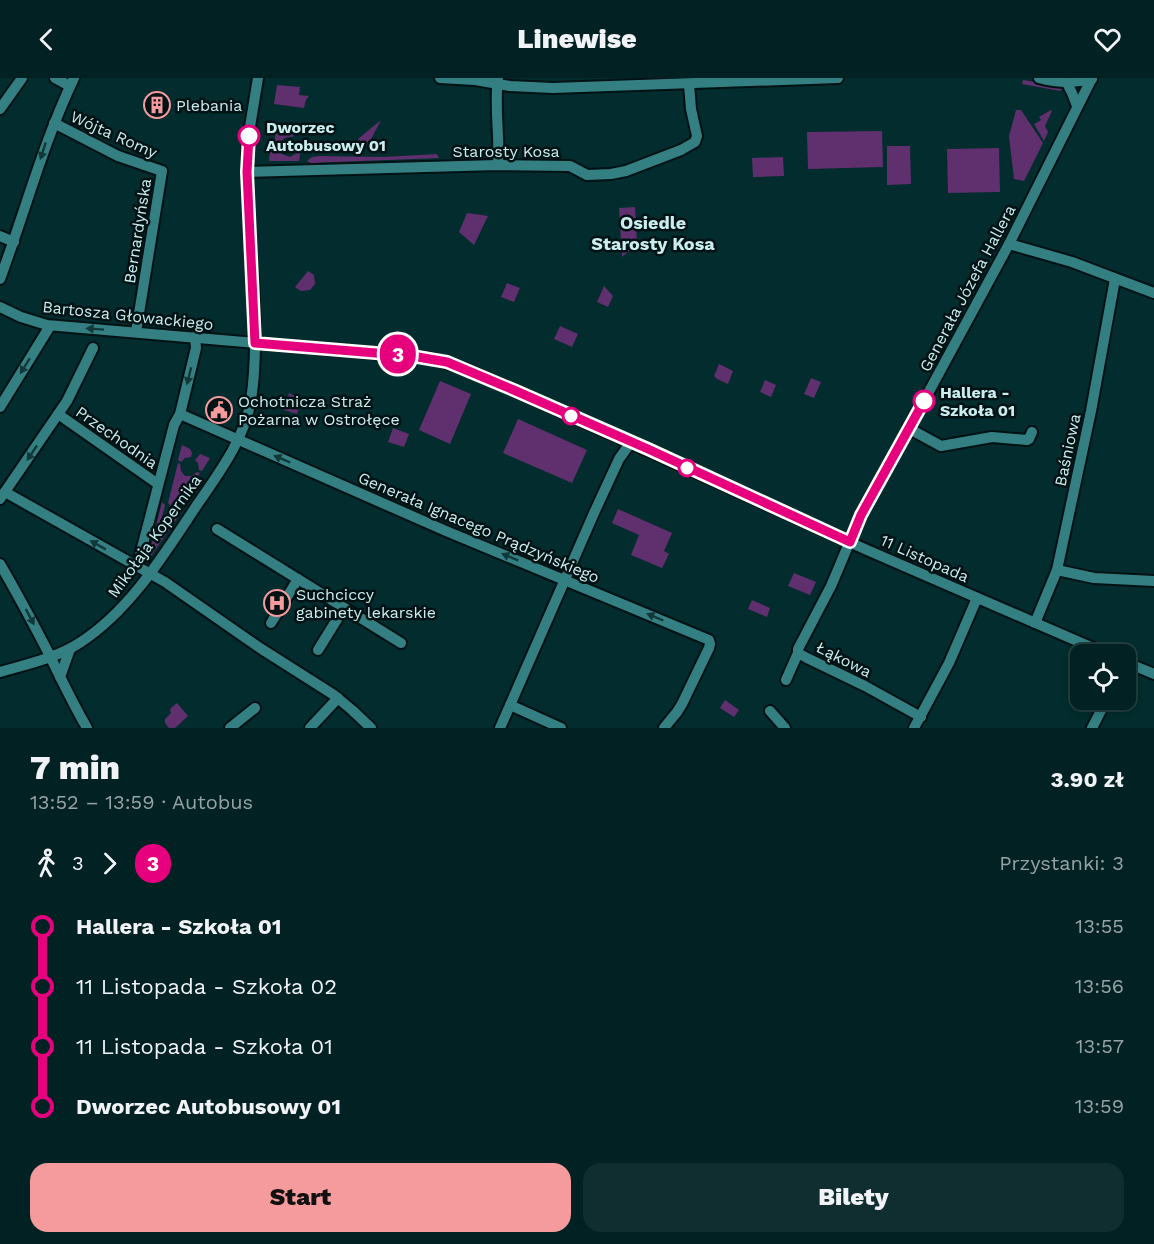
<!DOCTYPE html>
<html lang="pl">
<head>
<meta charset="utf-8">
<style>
	:root { --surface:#022122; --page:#102e2f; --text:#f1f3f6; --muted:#96a3a5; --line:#233e40; --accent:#f59b9d }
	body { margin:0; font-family:"Work Sans",sans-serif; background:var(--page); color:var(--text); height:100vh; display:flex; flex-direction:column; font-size:22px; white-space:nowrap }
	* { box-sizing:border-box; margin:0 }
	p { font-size:20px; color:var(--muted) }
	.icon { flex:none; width:33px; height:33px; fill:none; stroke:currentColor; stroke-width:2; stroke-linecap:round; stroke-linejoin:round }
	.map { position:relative; height:650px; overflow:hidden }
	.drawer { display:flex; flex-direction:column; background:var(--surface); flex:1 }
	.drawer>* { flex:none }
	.badge { padding:0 12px; border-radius:20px; font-size:21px; line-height:39px }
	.fabs { position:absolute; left:1070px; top:566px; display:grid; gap:12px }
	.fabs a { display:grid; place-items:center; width:66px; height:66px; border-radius:12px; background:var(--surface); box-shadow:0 3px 9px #0003,0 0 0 2px var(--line); font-size:30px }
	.map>.badge { position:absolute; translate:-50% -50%; box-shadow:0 0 0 3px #fff }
	.legs { display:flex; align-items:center; gap:9px; height:66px; padding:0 30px; font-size:20px }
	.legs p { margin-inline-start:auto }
	.summary { display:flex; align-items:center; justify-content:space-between; height:102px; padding:0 30px }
	h1 { font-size:33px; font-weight:800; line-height:45px }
	.cta { display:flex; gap:12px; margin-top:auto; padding:12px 30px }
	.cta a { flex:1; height:69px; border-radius:18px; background:var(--accent); color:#111; font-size:24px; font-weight:800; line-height:69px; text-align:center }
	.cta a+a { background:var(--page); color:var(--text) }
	ul { padding:0 30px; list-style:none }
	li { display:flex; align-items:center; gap:21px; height:60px; font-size:22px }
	li i { display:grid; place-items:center; width:9px; height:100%; margin:0 8px; background:currentColor }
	li i::after { content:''; width:15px; height:15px; margin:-8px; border:4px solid; border-radius:50%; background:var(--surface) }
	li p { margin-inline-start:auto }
	li:first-child i { background:linear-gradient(#0000 50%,currentColor 0) }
	li:last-child i { background:linear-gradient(currentColor 50%,#0000 0) }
	header { display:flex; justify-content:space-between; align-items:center; height:78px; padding:0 30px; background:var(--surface); font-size:27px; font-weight:800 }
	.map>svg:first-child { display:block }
	.green { fill:#60306e }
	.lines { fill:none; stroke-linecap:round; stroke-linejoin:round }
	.minor-casing { stroke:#001213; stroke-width:14 }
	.minor { stroke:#347f82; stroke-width:10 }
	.oneway { fill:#12383a }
	.line-1-casing { stroke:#fff; stroke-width:14 }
	.line-1 { stroke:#e6007e; stroke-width:9 }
	.stop-1-dot { fill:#fff; stroke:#e6007e; stroke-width:3 }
	.labels { text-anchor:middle; stroke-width:5; stroke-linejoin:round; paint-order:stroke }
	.poi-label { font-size:16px; fill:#caedee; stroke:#001213; text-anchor:start }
	.stop-label { font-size:16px; font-weight:bold; fill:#caedee; stroke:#001213; text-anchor:start }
	.street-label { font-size:16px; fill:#caedee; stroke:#001213 }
	.neighbourhood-label { font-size:18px; font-weight:bold; fill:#caedee; stroke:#001213 }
</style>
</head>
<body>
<header><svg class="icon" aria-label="back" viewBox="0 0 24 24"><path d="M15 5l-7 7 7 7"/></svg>Linewise<svg class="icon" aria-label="heart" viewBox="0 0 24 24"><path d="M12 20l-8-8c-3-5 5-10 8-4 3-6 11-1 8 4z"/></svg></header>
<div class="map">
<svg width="1154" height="650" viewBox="0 0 1154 650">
	<rect width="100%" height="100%" fill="#022c2d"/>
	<g class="green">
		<path d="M 1023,2 L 1054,7 L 1063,10 L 1060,13 L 1022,6 Z"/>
		<path d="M 277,7 L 300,9 L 299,17 L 309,18 L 306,22 L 304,30 L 274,26 Z"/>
		<path d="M 1016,32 L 1021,32 L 1043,65 L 1024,103 L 1014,101 L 1009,58 Z"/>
		<path d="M 1051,32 L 1052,33 L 1045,48 L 1048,54 L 1044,63 L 1034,46 L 1041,42 L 1039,39 Z"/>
		<path d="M 381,42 L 368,67 L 365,68 L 358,61 Z"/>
		<path d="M 276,49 L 297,52 L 297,54 L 292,59 C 285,58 281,62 279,68 L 282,76 L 290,79 L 297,75 L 299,67 L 301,71 L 299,83 L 269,83 L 270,71 L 274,71 Z"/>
		<path d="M 882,53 L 883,89 L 808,91 L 807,54 Z"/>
		<path d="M 887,68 L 910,68 L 911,106 L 887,107 Z"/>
		<path d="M 999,70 L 1000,114 L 948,115 L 947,71 Z"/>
		<path d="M 437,76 L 439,80 L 311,85 L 307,83 L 312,79 L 319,78 L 384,79 Z"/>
		<path d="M 783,79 L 784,98 L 753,99 L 752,80 Z"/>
		<path d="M 635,129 L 637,166 L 622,179 L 619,130 Z"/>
		<path d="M 467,135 L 488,138 L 474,167 L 459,154 Z"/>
		<path d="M 308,193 L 314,197 L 315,206 L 310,212 L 301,213 L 295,209 Z"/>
		<path d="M 507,205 L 520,210 L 514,224 L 501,219 Z"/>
		<path d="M 604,208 L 613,218 L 608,229 L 597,224 Z"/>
		<path d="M 560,248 L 578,256 L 572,269 L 554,261 Z"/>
		<path d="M 719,286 L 733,293 L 728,306 L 717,301 L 714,298 Z"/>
		<path d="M 811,300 L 821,304 L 814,320 L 804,316 Z"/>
		<path d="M 765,302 L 776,307 L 771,319 L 760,314 Z"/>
		<path d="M 440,303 L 471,316 L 450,366 L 419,352 Z"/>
		<path d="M 289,315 L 297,319 L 299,328 L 297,336 L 284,332 Z"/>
		<path d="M 518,341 L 587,372 L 572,405 L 503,375 Z"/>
		<path d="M 393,350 L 409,356 L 404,369 L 388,364 Z"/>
		<path d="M 182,367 L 190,371 L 192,375 L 191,379 L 185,380 L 181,384 L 178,382 Z"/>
		<path d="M 200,376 L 210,380 L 202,393 L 199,392 L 198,385 L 195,382 Z"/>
		<path d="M 178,385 L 180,386 L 181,393 L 185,398 L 192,398 L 197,394 L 200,395 L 178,429 L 173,430 L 168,425 Z"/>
		<path d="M 162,424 L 165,427 L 159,451 L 161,453 L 164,452 L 179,431 L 182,433 L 147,484 Z"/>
		<path d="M 618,431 L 672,455 L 664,473 L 669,476 L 662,490 L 631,477 L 639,457 L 612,445 Z"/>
		<path d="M 794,495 L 816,504 L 810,517 L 788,508 Z"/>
		<path d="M 752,522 L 770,530 L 767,539 L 748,531 Z"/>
		<path d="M 725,622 L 739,632 L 734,639 L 720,630 Z"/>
		<path d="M 177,625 L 188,638 L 175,650 L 169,650 L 165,645 L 165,641 L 171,635 L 170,631 Z"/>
	</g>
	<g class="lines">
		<defs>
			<g id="minor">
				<path d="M 55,0 L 70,8"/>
				<path d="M 440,0 L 475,2 L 510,8 L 553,10 L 838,0"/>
				<path d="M 498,0 C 494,29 500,58 498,87"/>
				<path d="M 1039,0 C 1057,5 1073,6 1092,1"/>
				<path d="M 1067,5 L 1072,15 L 1077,28"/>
				<path d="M 0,31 L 22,0"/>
				<path d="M 54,45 L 118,78 L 162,93 L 136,254"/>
				<path d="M 247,94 L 498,87 L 570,88 L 587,97 L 611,96 L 626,93 L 681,72 L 695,64 L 697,58 L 691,31 L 689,6"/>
				<path d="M 0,158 L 14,164"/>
				<path d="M 1009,166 L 1072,184 L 1154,215"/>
				<path d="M 0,201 C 25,134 43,65 74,0"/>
				<path d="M 0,229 L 21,239 L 47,247 L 429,280 L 463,290 L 516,313 L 867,472 L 1107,576"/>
				<path d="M 0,329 L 50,248"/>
				<path d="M 58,336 L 158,406"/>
				<path d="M 180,336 L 446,453 L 709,562 L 710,566 L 709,570 L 682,626 L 677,634 L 664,650"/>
				<path d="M 908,350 L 941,368 L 992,359 L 1027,362 L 1029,361 L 1032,354"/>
				<path d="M 5,414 L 165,504 L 260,570 L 334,617 L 352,632 L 371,650"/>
				<path d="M 0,421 L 67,323 L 93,270"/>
				<path d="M 217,451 L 401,565"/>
				<path d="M 0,486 C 17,515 33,545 49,576 C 61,601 73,626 87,650"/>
				<path d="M 137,489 L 174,347 L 180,336 L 196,270 L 195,259"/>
				<path d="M 1057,492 L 1094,500 L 1154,503"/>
				<path d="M 271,545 L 298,501"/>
				<path d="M 1035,545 L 1057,492 L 1091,333 L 1115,201"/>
				<path d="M 318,572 L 344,530"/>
				<path d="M 1125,584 L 1154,596"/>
				<path d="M 0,594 C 27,586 57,580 81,564 C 130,532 163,478 195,430 C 218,396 244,363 251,322 C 257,283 255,243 253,204 C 250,162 247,119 247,77 L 248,61 L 258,0"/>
				<path d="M 60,599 L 70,571"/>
				<path d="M 786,602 L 798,575"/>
				<path d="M 510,627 L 561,650"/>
				<path d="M 770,633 L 785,650"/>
				<path d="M 921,639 L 865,608 L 807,580 L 798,575 L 798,571 L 831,508 L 861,437 L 926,319 L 1009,166 L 1092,0"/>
				<path d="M 230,650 L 255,630"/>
				<path d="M 310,650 L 338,620"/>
				<path d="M 500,650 L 594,435 L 619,381 L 631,364"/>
				<path d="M 914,650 L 949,585 L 977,520"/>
				<path d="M 1092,650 L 1107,621"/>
			</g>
		</defs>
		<use href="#minor" class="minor-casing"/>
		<use href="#minor" class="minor"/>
	</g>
	<defs><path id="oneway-solid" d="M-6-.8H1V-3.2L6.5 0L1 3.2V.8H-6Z" transform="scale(1.5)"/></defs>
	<g class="oneway">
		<use href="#oneway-solid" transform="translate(43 73) rotate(108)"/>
		<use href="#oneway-solid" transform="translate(95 251) rotate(-176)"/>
		<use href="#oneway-solid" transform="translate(25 288) rotate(122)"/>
		<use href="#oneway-solid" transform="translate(189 298) rotate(104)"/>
		<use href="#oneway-solid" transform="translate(32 375) rotate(124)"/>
		<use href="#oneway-solid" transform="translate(282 381) rotate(-157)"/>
		<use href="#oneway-solid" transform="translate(98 467) rotate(-151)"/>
		<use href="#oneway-solid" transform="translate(510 479) rotate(-157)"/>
		<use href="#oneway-solid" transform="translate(30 539) rotate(62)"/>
		<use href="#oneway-solid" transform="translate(655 539) rotate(-157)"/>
	</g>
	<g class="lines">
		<defs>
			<path id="line-1" d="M 249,58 L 247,94 L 255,265 L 412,278 L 447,284 L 516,313 L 648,371 L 850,464 L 861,437 L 924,323"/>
		</defs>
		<use href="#line-1" class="line-1-casing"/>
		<use href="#line-1" class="line-1"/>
	</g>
	<defs>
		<symbol id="building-ring" viewBox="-11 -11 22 22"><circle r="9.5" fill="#001213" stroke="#f59b9d" stroke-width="1.5"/><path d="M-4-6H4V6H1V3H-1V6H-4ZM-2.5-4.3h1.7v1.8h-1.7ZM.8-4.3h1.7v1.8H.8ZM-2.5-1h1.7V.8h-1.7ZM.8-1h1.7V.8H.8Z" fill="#f59b9d"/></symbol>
		<symbol id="civic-ring" viewBox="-11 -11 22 22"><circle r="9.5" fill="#001213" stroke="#f59b9d" stroke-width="1.5"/><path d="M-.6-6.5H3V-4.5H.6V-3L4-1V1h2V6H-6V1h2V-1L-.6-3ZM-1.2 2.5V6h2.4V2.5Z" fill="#f59b9d"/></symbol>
		<symbol id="hospital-ring" viewBox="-11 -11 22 22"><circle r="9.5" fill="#001213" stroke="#f59b9d" stroke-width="1.5"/><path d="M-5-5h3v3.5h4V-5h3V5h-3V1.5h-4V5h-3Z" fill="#f59b9d"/></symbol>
	</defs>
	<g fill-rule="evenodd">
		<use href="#building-ring" x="142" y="12" width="30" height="30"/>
		<use href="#civic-ring" x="204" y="317" width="30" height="30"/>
		<use href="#hospital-ring" x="262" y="510" width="30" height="30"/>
	</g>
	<g class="stop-1-dot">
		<circle cx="249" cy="58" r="10"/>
		<circle cx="924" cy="323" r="10"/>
		<circle cx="571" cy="338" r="8"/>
		<circle cx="687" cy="390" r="8"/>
	</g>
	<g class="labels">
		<g class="poi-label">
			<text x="176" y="33">Plebania</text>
			<text x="238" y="329">Ochotnicza Straż<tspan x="238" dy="18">Pożarna w Ostrołęce</tspan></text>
			<text x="296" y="522">Suchciccy<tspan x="296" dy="18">gabinety lekarskie</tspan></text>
		</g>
		<g class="stop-label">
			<text x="266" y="55">Dworzec<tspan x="266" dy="18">Autobusowy 01</tspan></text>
			<text x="940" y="320">Hallera -<tspan x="940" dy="18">Szkoła 01</tspan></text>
		</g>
		<g class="street-label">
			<text transform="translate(114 56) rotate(24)" y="6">Wójta Romy</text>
			<text x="506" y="79">Starosty Kosa</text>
			<text transform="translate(137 153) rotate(-81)" y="6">Bernardyńska</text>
			<text transform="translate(967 210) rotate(-62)" y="6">Generała Józefa Hallera</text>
			<text transform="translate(128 237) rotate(6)" y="6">Bartosza Głowackiego</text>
			<text transform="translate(117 359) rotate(35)" y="6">Przechodnia</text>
			<text transform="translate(1067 372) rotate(-78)" y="6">Baśniowa</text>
			<text transform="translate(479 449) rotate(23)" y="6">Generała Ignacego Prądzyńskiego</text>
			<text transform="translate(154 458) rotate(-54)" y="6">Mikołaja Kopernika</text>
			<text transform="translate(925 480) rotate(24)" y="6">11 Listopada</text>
			<text transform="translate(844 581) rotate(27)" y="6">Łąkowa</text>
		</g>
		<g class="neighbourhood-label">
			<text x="653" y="151">Osiedle<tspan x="653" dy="21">Starosty Kosa</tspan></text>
		</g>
	</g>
</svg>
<div class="fabs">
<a><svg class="icon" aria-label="locate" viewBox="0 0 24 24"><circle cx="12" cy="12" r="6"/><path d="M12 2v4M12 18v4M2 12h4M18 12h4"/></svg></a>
</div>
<b class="badge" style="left:398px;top:276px;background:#e6007e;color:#fff">3</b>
</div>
<section class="drawer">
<div class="summary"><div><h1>7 min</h1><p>13:52 – 13:59 · Autobus</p></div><b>3.90 zł</b></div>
<div class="legs"><svg class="icon" aria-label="walk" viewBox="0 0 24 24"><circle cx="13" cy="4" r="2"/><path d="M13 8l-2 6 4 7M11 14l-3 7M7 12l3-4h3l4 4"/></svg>3<svg class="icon" aria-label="forward" viewBox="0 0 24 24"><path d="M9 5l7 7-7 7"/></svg><b class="badge" style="background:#e6007e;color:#fff">3</b><p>Przystanki: 3</p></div>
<ul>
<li><i style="color:#e6007e"></i><b>Hallera - Szkoła 01</b><p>13:55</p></li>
<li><i style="color:#e6007e"></i><span>11 Listopada - Szkoła 02</span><p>13:56</p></li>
<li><i style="color:#e6007e"></i><span>11 Listopada - Szkoła 01</span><p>13:57</p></li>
<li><i style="color:#e6007e"></i><b>Dworzec Autobusowy 01</b><p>13:59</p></li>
</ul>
<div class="cta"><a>Start</a><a>Bilety</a></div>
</section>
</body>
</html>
